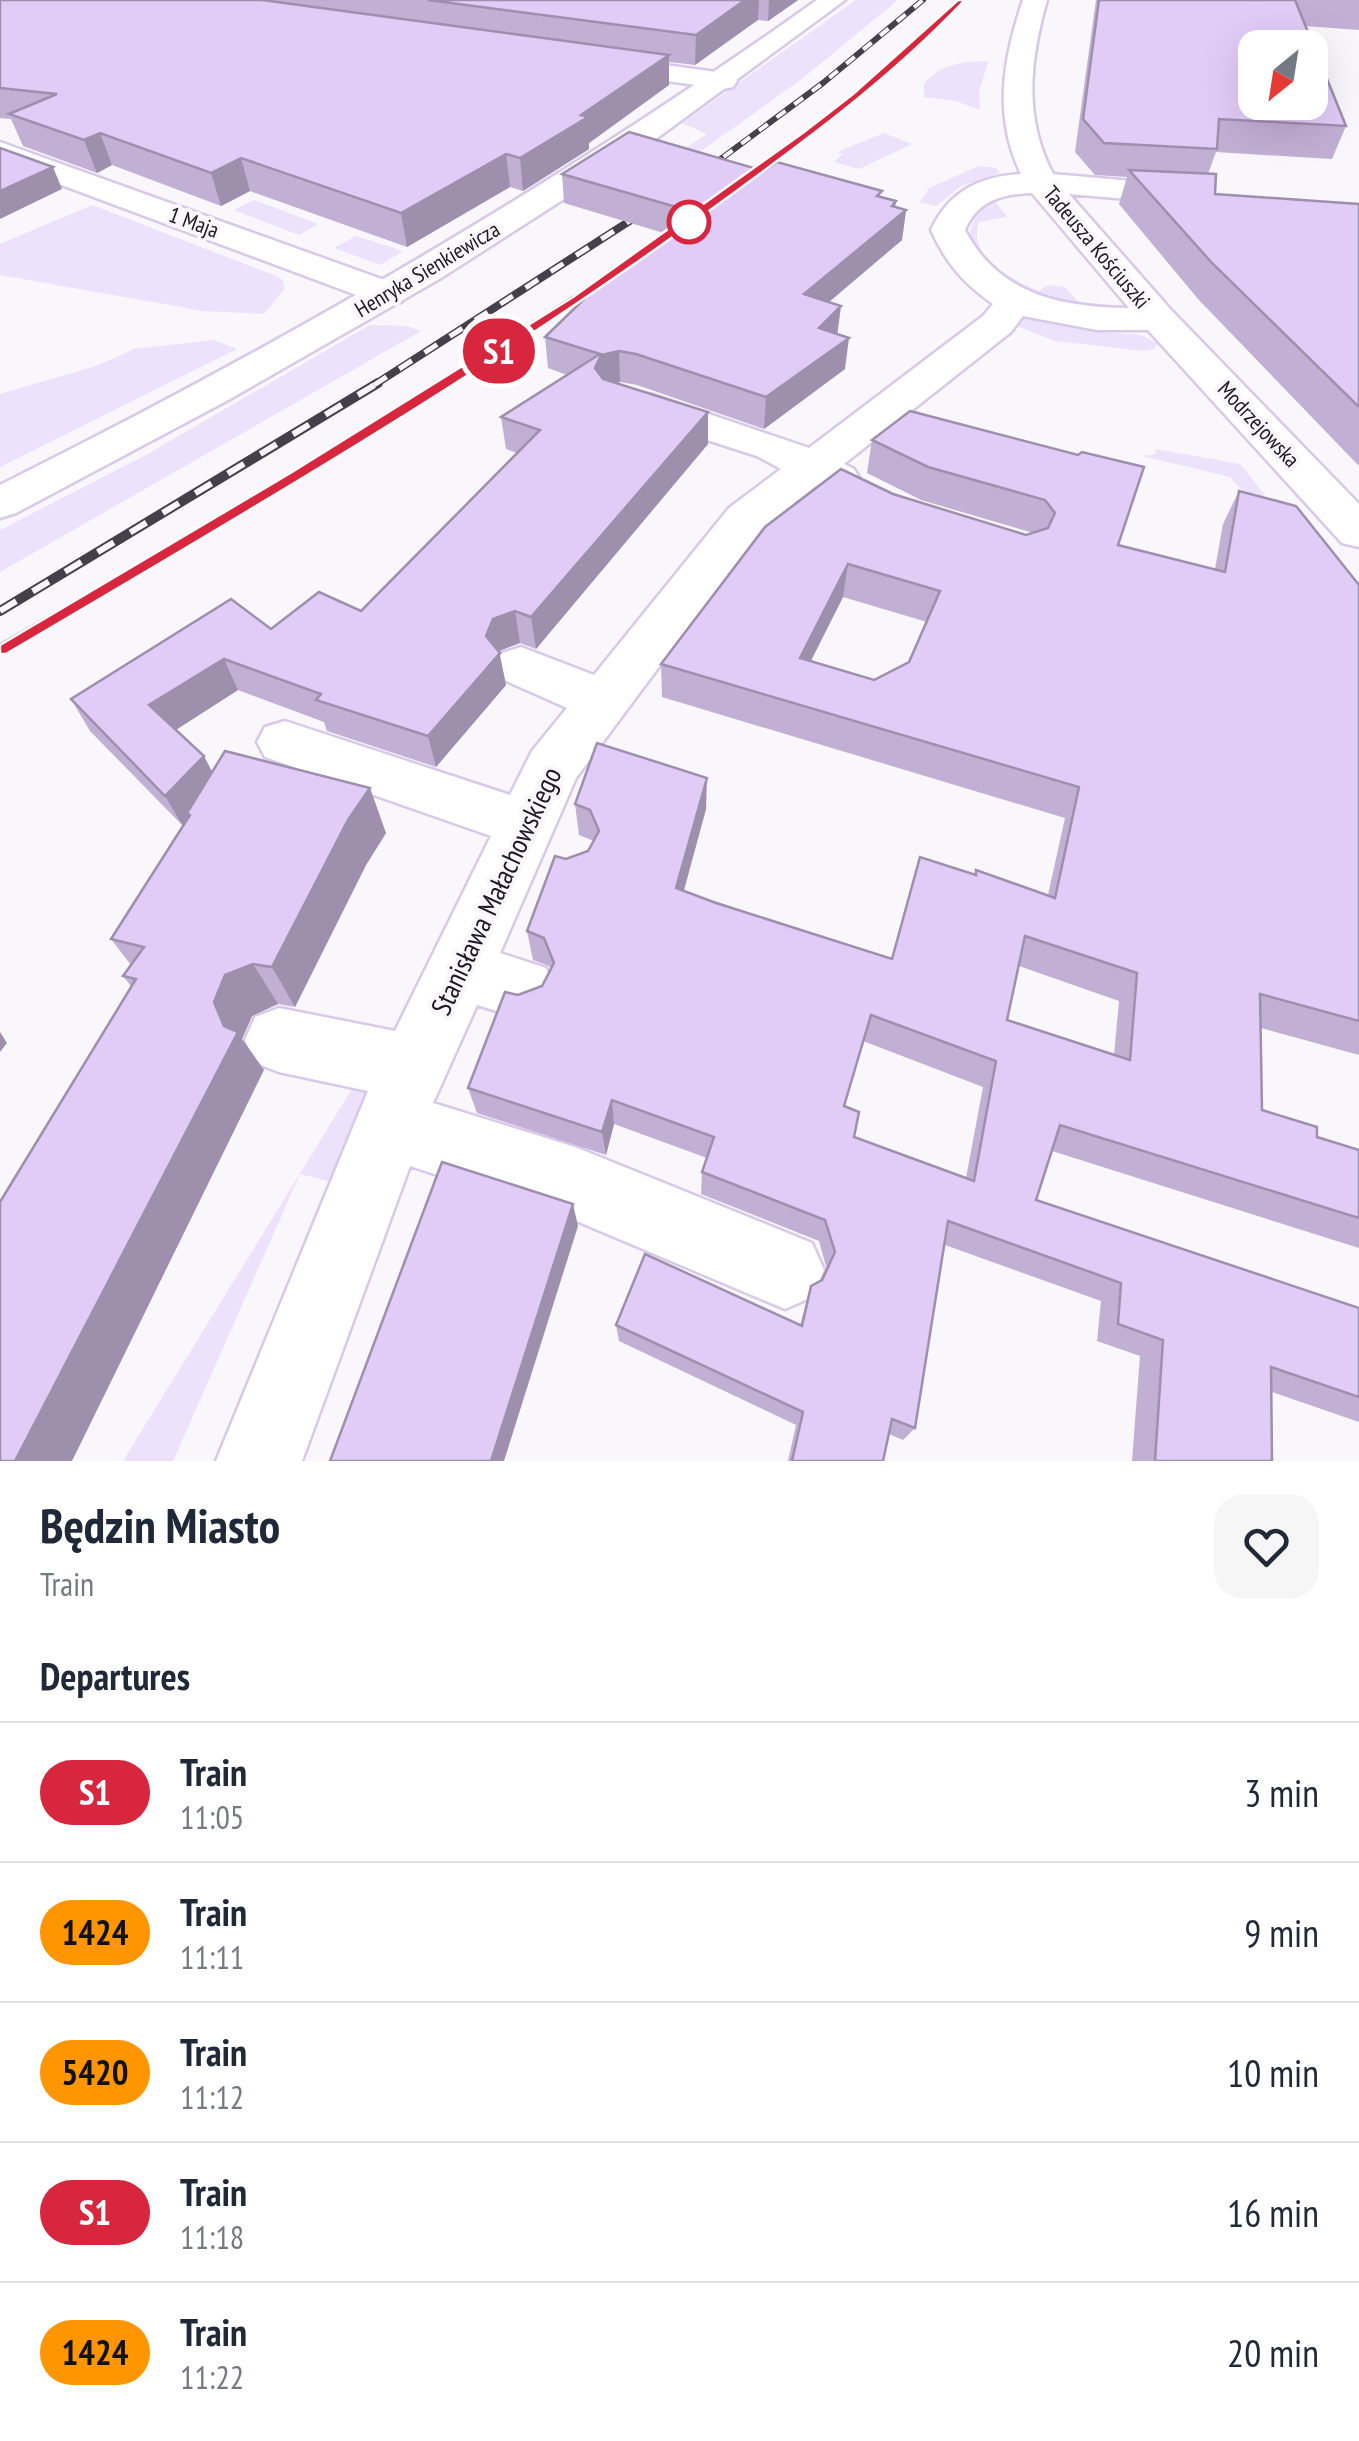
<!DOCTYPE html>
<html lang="en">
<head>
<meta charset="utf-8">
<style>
	:root { --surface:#fff; --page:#f6f6f7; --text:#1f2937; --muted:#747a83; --line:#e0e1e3 }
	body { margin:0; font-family:"PT Sans Narrow",sans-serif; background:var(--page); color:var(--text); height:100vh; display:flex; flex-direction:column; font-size:38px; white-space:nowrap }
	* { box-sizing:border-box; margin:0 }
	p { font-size:32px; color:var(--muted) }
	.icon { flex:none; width:55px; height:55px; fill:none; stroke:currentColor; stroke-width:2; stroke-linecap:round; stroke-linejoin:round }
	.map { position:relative; height:1461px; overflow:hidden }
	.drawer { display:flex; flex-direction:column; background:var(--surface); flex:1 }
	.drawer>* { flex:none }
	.badge { padding:0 20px; border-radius:32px; font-size:35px; line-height:65px }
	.needle { width:65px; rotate:210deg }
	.buttons { position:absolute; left:1238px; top:30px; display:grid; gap:20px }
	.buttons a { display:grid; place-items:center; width:90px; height:90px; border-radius:20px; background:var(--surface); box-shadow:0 10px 40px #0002; font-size:50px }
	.map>.badge { position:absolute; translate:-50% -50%; box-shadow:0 0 0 5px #fff }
	h2 { padding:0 40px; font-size:38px; line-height:90px }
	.round { display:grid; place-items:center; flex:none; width:105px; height:105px; border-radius:30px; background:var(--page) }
	.head { display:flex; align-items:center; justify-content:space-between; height:170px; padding:0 40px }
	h1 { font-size:48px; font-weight:600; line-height:75px }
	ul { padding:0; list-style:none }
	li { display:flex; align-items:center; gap:30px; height:140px; padding:0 40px; border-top:2px solid var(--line) }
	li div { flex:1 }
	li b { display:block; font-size:38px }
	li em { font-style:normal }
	li .badge { min-width:110px; font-weight:700; text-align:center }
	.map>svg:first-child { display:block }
	.green { fill:#ede1fb }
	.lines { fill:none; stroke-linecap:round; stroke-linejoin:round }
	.minor-casing { stroke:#d8c9e8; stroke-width:5 }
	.tertiary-casing { stroke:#d8c9e8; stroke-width:5 }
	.minor { fill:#fff; fill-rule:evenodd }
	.tertiary { fill:#fff; fill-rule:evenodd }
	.rail-far2-casing { stroke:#453f49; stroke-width:6 }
	.rail-far1-casing { stroke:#453f49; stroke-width:8 }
	.rail-casing { stroke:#453f49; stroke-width:10 }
	.rail-far2 { stroke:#f9f6fc; stroke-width:4; stroke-dasharray:11; stroke-linecap:butt }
	.rail-far1 { stroke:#f9f6fc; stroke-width:5; stroke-dasharray:15; stroke-linecap:butt }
	.rail { stroke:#f9f6fc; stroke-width:6; stroke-dasharray:19; stroke-linecap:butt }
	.wall { fill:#c2afd4; fill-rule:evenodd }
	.shaded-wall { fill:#9e8fad }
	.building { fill:#e1ccf7; stroke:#9e8fad; stroke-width:2.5; fill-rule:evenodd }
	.line { fill:#d7263d; stroke:#fff; stroke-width:2.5 }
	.stop-dot { fill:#fff; stroke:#d7263d; stroke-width:5 }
	.labels { text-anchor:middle; stroke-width:8; stroke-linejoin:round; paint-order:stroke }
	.far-street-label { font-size:22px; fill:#1d1722; stroke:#f9f6fc }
	.street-label { font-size:28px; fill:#1d1722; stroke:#f9f6fc }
</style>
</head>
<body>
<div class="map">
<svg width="1359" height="1461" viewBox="0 0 1359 1461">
	<rect width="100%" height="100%" fill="#f9f6fc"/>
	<g class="green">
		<path d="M 856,0 L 898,0 L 803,78 L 672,172 L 657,167 L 707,134 L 682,123 Z"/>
		<path d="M 989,61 L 979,90 L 980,110 L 956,101 L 924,97 L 924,84 C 939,64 965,61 989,61 Z"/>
		<path d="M 884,133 L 912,144 L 859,169 L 834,162 L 843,154 L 837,152 Z"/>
		<path d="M 979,166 L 996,168 L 1000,173 L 961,186 L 936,206 L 920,202 L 929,188 Z"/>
		<path d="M 254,200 L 318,224 L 299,235 L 234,210 Z"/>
		<path d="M 994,200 L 1007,217 L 979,222 C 966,257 1013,281 1039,291 L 1049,285 L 1065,287 L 1083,307 C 1041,297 919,254 994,200 Z"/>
		<path d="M 92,205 L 276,276 L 283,280 L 284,289 L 264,314 L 203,311 L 0,275 L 0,244 Z"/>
		<path d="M 356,236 L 403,251 L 381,265 L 334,248 Z"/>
		<path d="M 1025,318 L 1089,331 L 1141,335 L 1157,343 L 1155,349 L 1144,351 L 1055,341 L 1017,326 L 1017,322 Z"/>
		<path d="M 370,325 L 407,326 L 421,331 L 0,572 L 0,530 L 144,456 Z"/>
		<path d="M 213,340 L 237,349 L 0,467 L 0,394 L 99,365 L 134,349 Z"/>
		<path d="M 1155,449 L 1240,464 L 1277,510 L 1262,512 L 1230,477 L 1143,456 L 1156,454 Z"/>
		<path d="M 363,1071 L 392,1078 L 349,1186 L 300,1174 L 173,1461 L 123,1461 Z"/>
	</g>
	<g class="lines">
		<defs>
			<g id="minor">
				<path d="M 1023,0 L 1047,0 C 1030,60 1023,117 1053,174 L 1210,188 L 1214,195 L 1210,202 L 1198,205 L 1069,194 L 1171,310 L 1359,504 L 1359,547 L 1342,543 L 1148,330 L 1097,330 L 1023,316 L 1011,332 L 844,464 L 854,469 L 860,479 L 854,489 L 838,493 L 816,486 L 761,530 L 576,778 L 500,953 L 546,968 L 556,989 L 546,1010 L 523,1019 L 477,1005 L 433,1103 L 575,1147 L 812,1243 L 824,1270 L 812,1297 L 785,1309 L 574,1220 L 410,1166 L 302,1461 L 216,1461 L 368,1091 L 279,1072 L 255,1063 L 245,1040 L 255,1017 L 279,1008 L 395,1031 L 491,836 L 265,757 L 257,742 L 265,727 L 285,721 L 510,795 L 532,751 L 567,708 L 502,679 L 495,666 L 502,653 L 521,647 L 594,675 L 729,508 L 781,469 L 757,456 L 623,413 L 617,404 L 623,395 L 638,392 L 653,395 L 809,448 L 983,316 L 993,304 C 963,283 946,263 931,230 C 949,191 980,176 1021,174 C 993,116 1003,59 1023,0 ZM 1032,193 L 1129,308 C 1061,307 999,295 965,230 C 978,200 1002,194 1032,193 Z"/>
				<path d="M 594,55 L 723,73 L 733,75 L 737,81 L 733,87 L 723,89 L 584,69 L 580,63 Z"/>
				<path d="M 0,142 L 401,286 L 407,294 L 401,302 L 388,305 L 375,302 L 0,162 Z"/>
			</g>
			<path id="tertiary" d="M 817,0 L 845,0 L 645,147 L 441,278 L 230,399 L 16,513 L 0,518 L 0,485 C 285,343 558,185 817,0 Z"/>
		</defs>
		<use href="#minor" class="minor-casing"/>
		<use href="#tertiary" class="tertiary-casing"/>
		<use href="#minor" class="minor"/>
		<use href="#tertiary" class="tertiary"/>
		<defs>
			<g id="rail-far2">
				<path d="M 706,170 L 823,83 L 923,0"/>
				<path d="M 760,170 L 857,96 L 961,0"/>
			</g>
			<g id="rail-far1">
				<path d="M 699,175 L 709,167"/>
				<path d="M 739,186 L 763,167"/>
				<path d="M 374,385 L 653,206"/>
				<path d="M 440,385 L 625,267"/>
			</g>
			<g id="rail">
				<path d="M 0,611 L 378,383"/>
				<path d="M 0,649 L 298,476 L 444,383"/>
			</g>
		</defs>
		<use href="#rail-far2" class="rail-far2-casing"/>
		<use href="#rail-far1" class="rail-far1-casing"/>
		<use href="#rail" class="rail-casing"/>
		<use href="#rail-far2" class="rail-far2"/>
		<use href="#rail-far1" class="rail-far1"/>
		<use href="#rail" class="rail"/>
	</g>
	<g class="wall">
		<path d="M 0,0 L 798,0 L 768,21 L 758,20 L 747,26 L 695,65 L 669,62 L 669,85 L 589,143 L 589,149 L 523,191 L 510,187 L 407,247 L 250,191 L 221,206 L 112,165 L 97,173 L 23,146 L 11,119 L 0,118 Z"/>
		<path d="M 1096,0 L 1359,0 L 1359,30 L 1305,26 L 1346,126 L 1332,159 L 1216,152 L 1208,174 L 1215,194 L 1359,204 L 1359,466 L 1198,299 L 1119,204 L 1127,177 L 1095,175 L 1075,152 Z"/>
		<path d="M 764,171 L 881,197 L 895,207 L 906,210 L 902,240 L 828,302 L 845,369 L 764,429 L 637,385 L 620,382 L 617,383 L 708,412 L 708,444 L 536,649 L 520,643 L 499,651 L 506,685 L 436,767 L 327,731 L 324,722 L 238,690 L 176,730 L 212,771 L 386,833 L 366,865 L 295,1007 L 278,1004 L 252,1016 L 242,1039 L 264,1070 L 131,986 L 123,976 L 131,965 L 111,939 L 183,826 L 90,731 L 71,699 L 271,629 L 361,611 L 517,453 L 506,449 L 501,417 L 567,375 L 548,368 L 545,337 L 667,234 L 564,203 L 562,174 Z"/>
		<path d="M 910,411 L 1118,545 L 1215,569 L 1223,524 L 1239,491 L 1359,585 L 1359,1055 L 1261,1028 L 1262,1110 L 1317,1137 L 1359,1150 L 1359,1248 L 1052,1151 L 1036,1200 L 1359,1308 L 1359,1422 L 1272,1392 L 1272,1461 L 1132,1461 L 1140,1356 L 1097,1341 L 1101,1301 L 945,1245 L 915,1428 L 903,1440 L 889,1434 L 883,1461 L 788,1461 L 796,1425 L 619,1341 L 616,1325 L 800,1325 L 811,1286 L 822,1280 L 827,1270 L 819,1241 L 701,1194 L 702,1172 L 707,1158 L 614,1124 L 606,1155 L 477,1113 L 468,1088 L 518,995 L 542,986 L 551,970 L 549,966 L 533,960 L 527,931 L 566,859 L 588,851 L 594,841 L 579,835 L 575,804 L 706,809 L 684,891 L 892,959 L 920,857 L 974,875 L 976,870 L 1048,895 L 1065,818 L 662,697 L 661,664 L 893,494 L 1026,535 L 1033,533 L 921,500 L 867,473 L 872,440 ZM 843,597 L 927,622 L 909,662 L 874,680 L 811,661 ZM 1019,966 L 1119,1001 L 1114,1055 L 1007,1020 ZM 863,1041 L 983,1087 L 966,1178 L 854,1137 L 844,1106 Z"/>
	</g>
	<g class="shaded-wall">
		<path d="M 745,0 L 759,0 L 758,20 L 695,65 L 696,35 Z"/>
		<path d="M 769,0 L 798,0 L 768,21 Z"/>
		<path d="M 669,55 L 669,85 L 589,143 L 589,149 L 523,191 L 520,158 Z"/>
		<path d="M 100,133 L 112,165 L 97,173 L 84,140 Z"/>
		<path d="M 506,154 L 510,187 L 407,247 L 401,213 Z"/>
		<path d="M 241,158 L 250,191 L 221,206 L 211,173 Z"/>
		<path d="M 53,167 L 62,189 L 0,219 L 0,191 Z"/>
		<path d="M 896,201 L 893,220 L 906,210 L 902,240 L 802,325 L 804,294 Z"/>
		<path d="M 841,306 L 837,337 L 819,328 Z"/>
		<path d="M 849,338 L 845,369 L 764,429 L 766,397 Z"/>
		<path d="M 619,351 L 620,382 L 603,387 L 595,368 L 601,355 Z"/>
		<path d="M 708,412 L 708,444 L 536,649 L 531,617 Z"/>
		<path d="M 848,564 L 843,597 L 796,690 L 800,658 Z"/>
		<path d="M 515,611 L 520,643 L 499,651 L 506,685 L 436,767 L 428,736 L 486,636 L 493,619 Z"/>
		<path d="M 224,659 L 238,690 L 166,736 L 149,705 Z"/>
		<path d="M 204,756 L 220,787 L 187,813 L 191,818 L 183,826 L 165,796 Z"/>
		<path d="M 707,778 L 706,809 L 676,918 L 676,888 Z"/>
		<path d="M 370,788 L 386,833 L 366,865 L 295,1007 L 272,967 L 348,820 Z"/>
		<path d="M 253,964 L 278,1004 L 252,1016 L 242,1039 L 264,1070 L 72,1461 L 15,1461 L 224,1026 L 214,1002 L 225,975 Z"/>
		<path d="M 0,1032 L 7,1043 L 0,1052 Z"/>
		<path d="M 612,1100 L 614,1124 L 606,1155 L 602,1132 Z"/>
		<path d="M 573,1204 L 578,1226 L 504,1461 L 491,1461 Z"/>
	</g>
	<g class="building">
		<path d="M 0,0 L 262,0 L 669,55 L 581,115 L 588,117 L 520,158 L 506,154 L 401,213 L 241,158 L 211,173 L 100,133 L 84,140 L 9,114 L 57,94 L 0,88 Z"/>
		<path d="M 428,0 L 745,0 L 696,35 Z"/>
		<path d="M 1099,0 L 1295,0 L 1346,126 L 1219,119 L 1217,149 L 1104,143 L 1083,119 ZM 1255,48 L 1310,48 L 1310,102 L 1255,102 Z"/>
		<path d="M 629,132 L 764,171 L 777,162 L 882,191 L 877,196 L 896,201 L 892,206 L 906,210 L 804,294 L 841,306 L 819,328 L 849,338 L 766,397 L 636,354 L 619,351 L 601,355 L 595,368 L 603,379 L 708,412 L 531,617 L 515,611 L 493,619 L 486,636 L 500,653 L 428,736 L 316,700 L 321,694 L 224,659 L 149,705 L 204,756 L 165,796 L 71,699 L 231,599 L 271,629 L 319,592 L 361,611 L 540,430 L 501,417 L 600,354 L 545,337 L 613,271 L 697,213 L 562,174 Z"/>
		<path d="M 0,148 L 53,167 L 0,191 Z"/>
		<path d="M 1129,170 L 1216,174 L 1215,194 L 1359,204 L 1359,407 L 1212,263 Z"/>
		<path d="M 910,411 L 1078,455 L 1082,452 L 1144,467 L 1118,545 L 1225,572 L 1239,491 L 1296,506 L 1359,585 L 1359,1021 L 1260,994 L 1262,1110 L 1317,1127 L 1317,1137 L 1359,1150 L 1359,1218 L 1060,1125 L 1036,1200 L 1359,1308 L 1359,1397 L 1271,1367 L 1272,1461 L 1155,1461 L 1163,1340 L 1118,1324 L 1121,1283 L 948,1221 L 915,1428 L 892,1419 L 883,1461 L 792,1461 L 803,1412 L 616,1325 L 645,1254 L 802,1326 L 811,1286 L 822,1280 L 835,1252 L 825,1220 L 702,1172 L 714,1137 L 612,1100 L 602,1132 L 468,1088 L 505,992 L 518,995 L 542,986 L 554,963 L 544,938 L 527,931 L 555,856 L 566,859 L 588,851 L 599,831 L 590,810 L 575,804 L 597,743 L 707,778 L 676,888 L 716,903 L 892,959 L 920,857 L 976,875 L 976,870 L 1055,898 L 1079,787 L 661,664 L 765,527 L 841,469 L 893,494 L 1026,535 L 1048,528 L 1055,513 L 1045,500 L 928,467 L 872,440 ZM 848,564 L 940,591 L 909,662 L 874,680 L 800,658 ZM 1025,936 L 1137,973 L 1130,1060 L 1007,1020 ZM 871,1015 L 996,1061 L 974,1181 L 854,1137 L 859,1112 L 844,1106 Z"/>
		<path d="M 225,751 L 370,788 L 348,820 L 272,967 L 253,964 L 225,975 L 214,1002 L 224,1026 L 238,1032 L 15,1461 L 0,1461 L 0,1202 L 136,979 L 123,976 L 144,947 L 111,939 L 190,815 L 187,813 Z"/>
		<path d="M 442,1162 L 573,1204 L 491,1461 L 330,1461 Z"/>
	</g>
	<path class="line" d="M 958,0 L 965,0 C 884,86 786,155 691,224 C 472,382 239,517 6,654 L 0,654 L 0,645 L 292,472 L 573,297 L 804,132 L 853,94 Z"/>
	<circle class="stop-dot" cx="689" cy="222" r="20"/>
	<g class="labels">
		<g class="far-street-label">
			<text transform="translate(194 222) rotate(20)" y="8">1 Maja</text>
			<text transform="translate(1097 247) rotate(50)" y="8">Tadeusza Kościuszki</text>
			<text transform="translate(427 269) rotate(-31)" y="8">Henryka Sienkiewicza</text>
			<text transform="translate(1259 424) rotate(47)" y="8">Modrzejowska</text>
		</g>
		<g class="street-label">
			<text transform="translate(496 891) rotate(-65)" y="10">Stanisława Małachowskiego</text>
		</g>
	</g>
</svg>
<div class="buttons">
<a><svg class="needle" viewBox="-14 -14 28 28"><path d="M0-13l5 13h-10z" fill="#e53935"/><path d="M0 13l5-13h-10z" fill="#747a83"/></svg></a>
</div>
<b class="badge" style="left:499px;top:351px;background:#d7263d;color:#fff">S1</b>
</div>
<section class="drawer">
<div class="head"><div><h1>Będzin Miasto</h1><p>Train</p></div><a class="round"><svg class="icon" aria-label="heart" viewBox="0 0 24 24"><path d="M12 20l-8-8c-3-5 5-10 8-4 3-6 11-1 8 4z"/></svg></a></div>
<h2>Departures</h2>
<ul>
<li><span class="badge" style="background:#d7263d;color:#fff">S1</span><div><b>Train</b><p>11:05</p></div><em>3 min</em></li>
<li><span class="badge" style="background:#ff9500;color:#111">1424</span><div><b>Train</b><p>11:11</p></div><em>9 min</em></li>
<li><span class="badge" style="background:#ff9500;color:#111">5420</span><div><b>Train</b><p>11:12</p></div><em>10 min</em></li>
<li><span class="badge" style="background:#d7263d;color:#fff">S1</span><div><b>Train</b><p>11:18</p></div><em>16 min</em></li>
<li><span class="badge" style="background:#ff9500;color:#111">1424</span><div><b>Train</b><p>11:22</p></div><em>20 min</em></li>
</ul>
</section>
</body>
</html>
